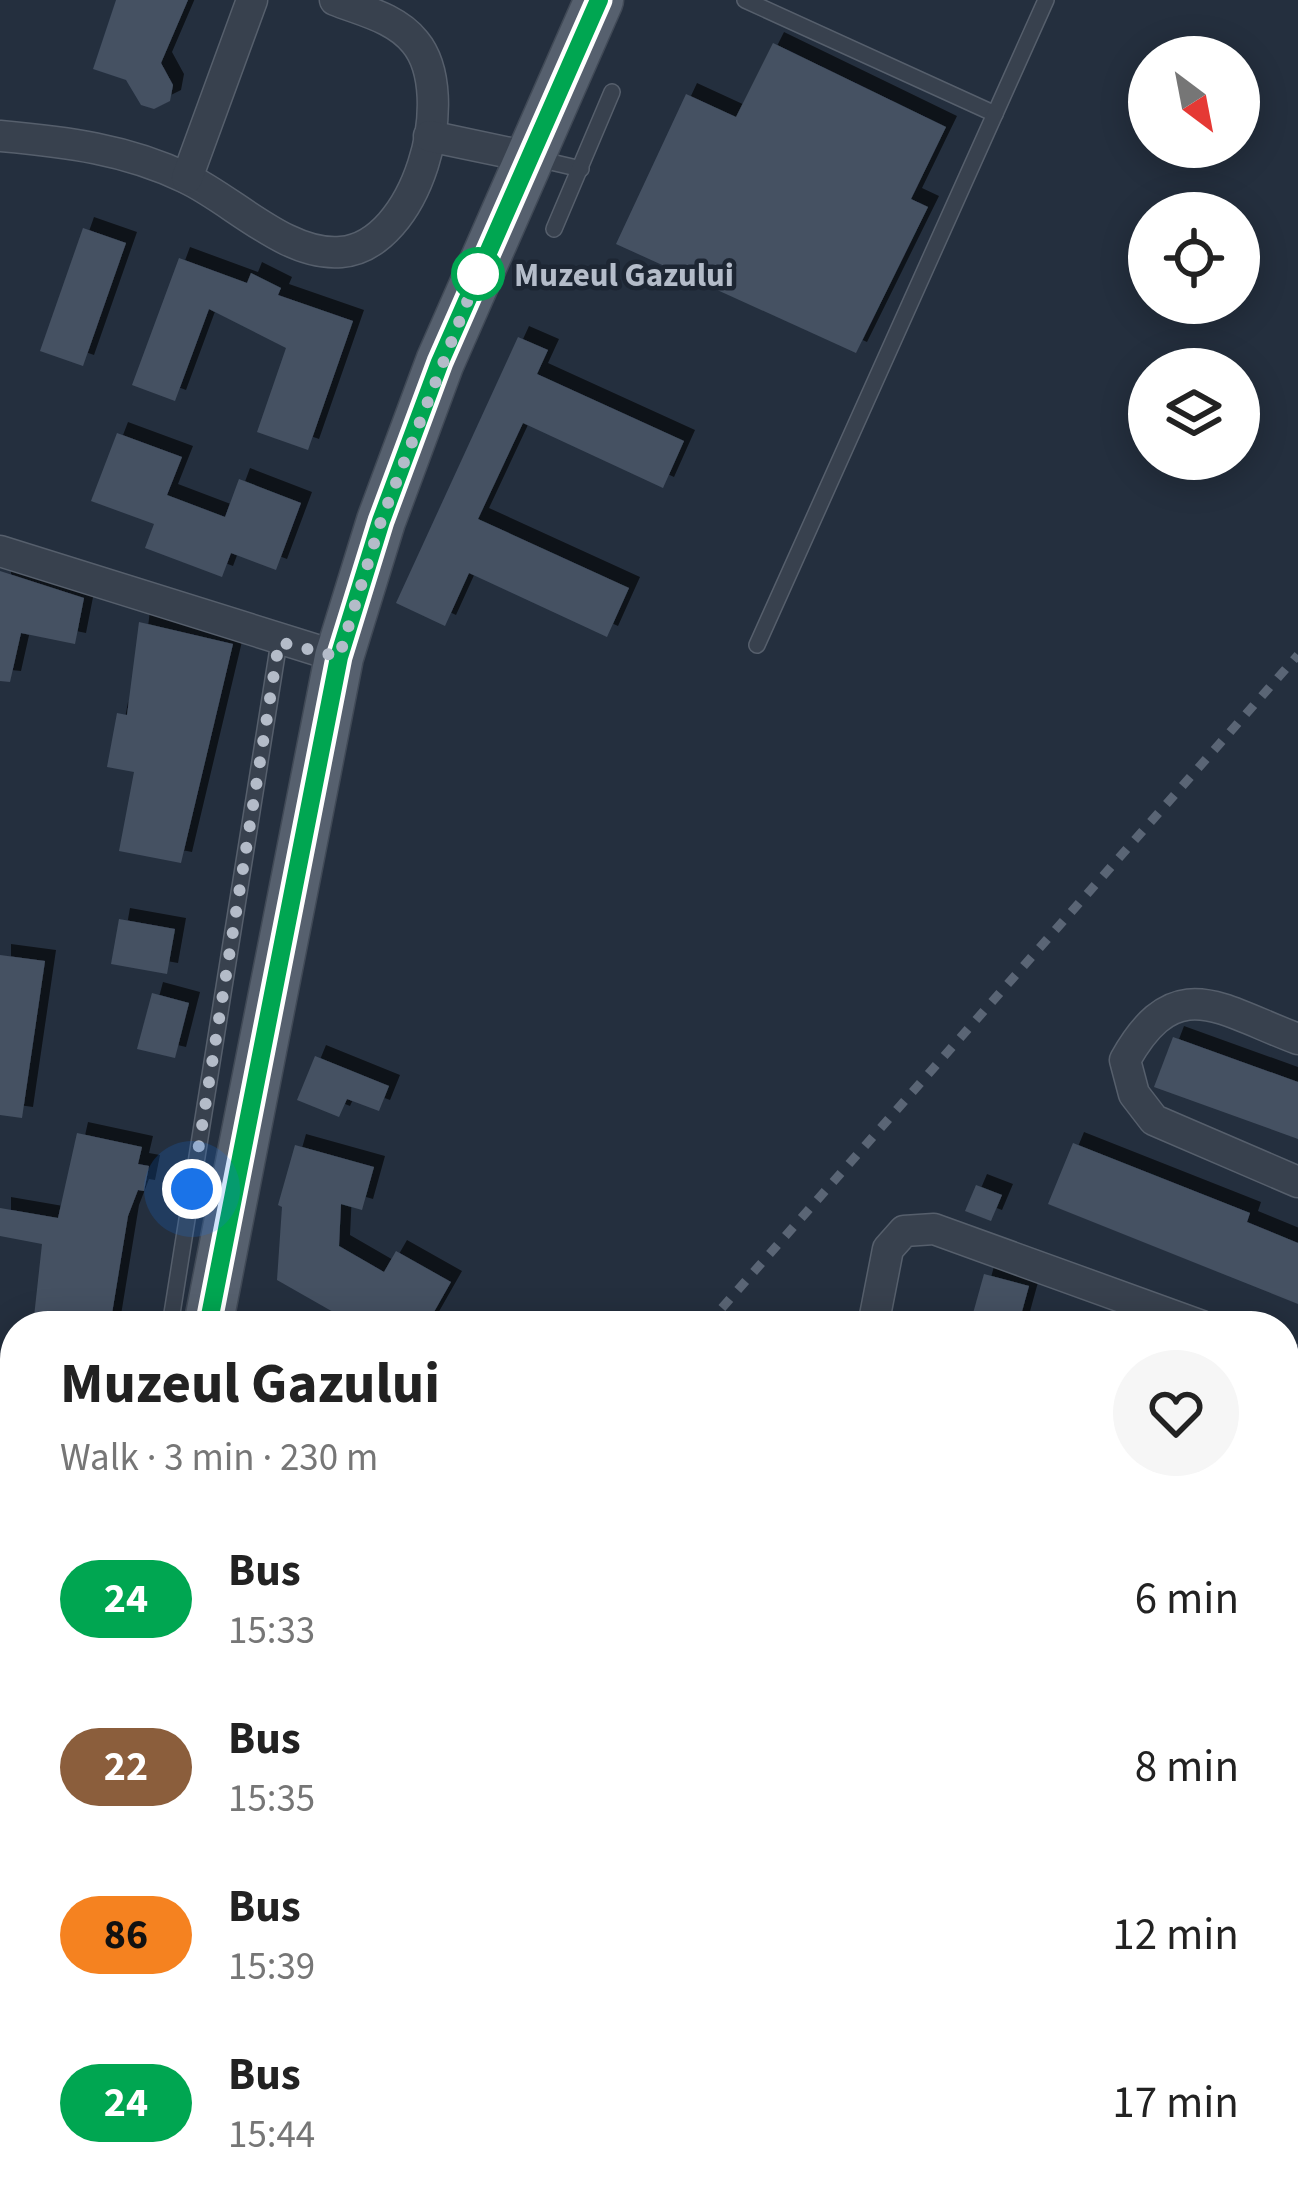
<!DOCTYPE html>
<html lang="en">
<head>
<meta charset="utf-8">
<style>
	:root { --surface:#fff; --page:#f6f6f6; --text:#222; --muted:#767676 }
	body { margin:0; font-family:"Source Sans 3",sans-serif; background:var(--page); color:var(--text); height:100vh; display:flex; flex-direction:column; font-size:45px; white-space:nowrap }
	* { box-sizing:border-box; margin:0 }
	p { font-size:39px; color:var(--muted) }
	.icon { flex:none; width:66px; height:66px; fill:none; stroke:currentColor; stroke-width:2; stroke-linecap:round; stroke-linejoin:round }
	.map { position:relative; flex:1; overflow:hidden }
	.side { position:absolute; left:0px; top:1311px; width:1299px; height:903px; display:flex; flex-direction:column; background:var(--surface); border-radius:48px 48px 0 0; box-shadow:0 6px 30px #0003 }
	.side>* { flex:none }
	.badge { padding:0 24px; border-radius:39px; font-size:42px; line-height:78px }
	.needle { width:78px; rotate:148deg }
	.buttons { position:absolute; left:1128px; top:36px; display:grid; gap:24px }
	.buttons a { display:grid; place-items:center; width:132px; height:132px; border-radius:50%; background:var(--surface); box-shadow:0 6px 30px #0003; font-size:60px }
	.you { position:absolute; width:60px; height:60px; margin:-30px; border:9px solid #fff; border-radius:50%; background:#1a73e8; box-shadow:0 0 0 18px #1a73e833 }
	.map>.badge { position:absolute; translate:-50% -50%; box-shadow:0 0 0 6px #fff }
	.round { display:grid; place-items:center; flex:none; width:126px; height:126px; border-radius:63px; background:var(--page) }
	.headline { display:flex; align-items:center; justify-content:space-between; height:204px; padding:0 60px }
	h1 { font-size:57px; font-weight:700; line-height:90px }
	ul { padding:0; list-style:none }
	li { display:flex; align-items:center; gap:36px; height:168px; padding:0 60px }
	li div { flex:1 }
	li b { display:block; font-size:45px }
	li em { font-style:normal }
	li .badge { min-width:132px; font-weight:700; text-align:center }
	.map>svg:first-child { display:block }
	.building { fill:#455162; filter:url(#shadow) }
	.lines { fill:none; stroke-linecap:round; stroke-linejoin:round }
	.lane-casing { stroke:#565f6c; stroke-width:18 }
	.street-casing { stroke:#565f6c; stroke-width:33 }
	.secondary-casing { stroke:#565f6c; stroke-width:45 }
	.primary-casing { stroke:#414a57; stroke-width:51 }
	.path { stroke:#44595c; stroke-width:4.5; stroke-dasharray:9 9; stroke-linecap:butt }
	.lane { stroke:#38414e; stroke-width:15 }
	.street { stroke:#38414e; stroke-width:30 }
	.secondary { stroke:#465061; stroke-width:42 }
	.primary { stroke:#56606e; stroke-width:48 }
	.rail { stroke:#5a6575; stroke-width:9; stroke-dasharray:12 12; stroke-linecap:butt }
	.line-casing { stroke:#fff; stroke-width:27 }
	.line { stroke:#00a651; stroke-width:18 }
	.walk { stroke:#b4bcc9; stroke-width:12; stroke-dasharray:0 21.6 }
	.stop-dot { fill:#fff; stroke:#00a651; stroke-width:6 }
	.labels { text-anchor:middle; stroke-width:9; stroke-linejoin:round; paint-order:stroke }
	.stop-label { font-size:33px; font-weight:bold; fill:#b4bcc9; stroke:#1d2633; text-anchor:start }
</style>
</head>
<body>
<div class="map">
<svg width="1298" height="2212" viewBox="0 0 1298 2212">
	<defs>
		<filter id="shadow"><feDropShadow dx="11" dy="-11" stdDeviation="0" flood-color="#0009"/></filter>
	</defs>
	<rect width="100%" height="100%" fill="#242f3e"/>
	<g class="building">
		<path d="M 116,0 L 188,0 L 161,63 L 173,85 L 170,101 L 154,109 L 141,105 L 126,80 L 93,69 Z"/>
		<path d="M 773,43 L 946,127 L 911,199 L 928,207 L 856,353 L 616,244 L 686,94 L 736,117 Z"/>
		<path d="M 83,228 L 126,243 L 83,366 L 40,351 Z"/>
		<path d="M 179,258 L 247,283 L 251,273 L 281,288 L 278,295 L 353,321 L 308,450 L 257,432 L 286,348 L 209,309 L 175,401 L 132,385 Z"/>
		<path d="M 518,337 L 548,350 L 537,374 L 684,441 L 663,488 L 523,423 L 478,519 L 629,588 L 607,637 L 469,573 L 445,626 L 396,603 Z"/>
		<path d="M 117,433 L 182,457 L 167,495 L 225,517 L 239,479 L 301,503 L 276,570 L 231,553 L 222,577 L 145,548 L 154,524 L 91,501 Z"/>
		<path d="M 0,571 L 84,598 L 75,644 L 21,633 L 10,682 L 0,681 Z"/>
		<path d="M 139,622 L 233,644 L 181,863 L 119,851 L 134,772 L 107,767 L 117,713 L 127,715 Z"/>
		<path d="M 119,919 L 175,929 L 167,974 L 111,964 Z"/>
		<path d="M 0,955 L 45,961 L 22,1118 L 0,1115 Z"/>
		<path d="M 152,993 L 189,1003 L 175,1058 L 137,1049 Z"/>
		<path d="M 1173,1037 L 1298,1082 L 1298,1139 L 1154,1087 Z"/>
		<path d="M 315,1056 L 389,1086 L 379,1111 L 347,1099 L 339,1117 L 297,1100 Z"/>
		<path d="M 77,1133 L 142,1147 L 138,1164 L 149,1166 L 144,1191 L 138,1190 L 128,1216 L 110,1326 L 33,1326 L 42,1244 L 0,1236 L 0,1208 L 58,1218 Z"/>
		<path d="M 1073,1143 L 1250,1213 L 1247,1222 L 1298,1243 L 1298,1304 L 1048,1204 Z"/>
		<path d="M 295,1145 L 374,1167 L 362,1210 L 341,1204 L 339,1246 L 384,1272 L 396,1251 L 451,1282 L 426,1326 L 356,1325 L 277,1280 L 282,1207 L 278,1205 Z"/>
		<path d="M 976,1185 L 1002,1195 L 991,1221 L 965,1211 Z"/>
		<path d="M 984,1274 L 1029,1286 L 1018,1326 L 972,1317 Z"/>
	</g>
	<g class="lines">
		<defs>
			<g id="lane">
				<path d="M 745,0 L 995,114"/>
				<path d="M 538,159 L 581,169"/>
				<path d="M 554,229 L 612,92"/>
				<path d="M 757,645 L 1046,0"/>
				<path d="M 170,1326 L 279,642"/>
			</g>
			<g id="street">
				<path d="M 0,136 C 66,142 126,149 186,178 C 233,200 287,257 341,252 C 417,246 459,95 415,42 C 396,18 363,11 335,0"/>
				<path d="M 429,136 L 529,157"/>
				<path d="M 187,178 L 252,0"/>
				<path d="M 0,551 L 339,657"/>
				<path d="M 1298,1039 C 1220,1010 1176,969 1125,1060 L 1134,1094 L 1154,1120 L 1298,1182"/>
				<path d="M 873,1326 L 888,1249 L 904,1231 L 934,1229 L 1202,1326"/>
				<path d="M 1284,1357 L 1298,1362"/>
				<path d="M 1284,2116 L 1298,2100"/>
				<path d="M 1228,2212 L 1235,2199"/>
			</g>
			<g id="secondary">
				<path d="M 1284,1778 L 1298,1753"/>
				<path d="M 1007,2212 L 1016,2199"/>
			</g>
			<g id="primary">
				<path d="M 208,1326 L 339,657 L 381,521 L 440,362 L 599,0"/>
				<path d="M 0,2007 L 15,1983"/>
			</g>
		</defs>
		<use href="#lane" class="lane-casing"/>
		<use href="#street" class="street-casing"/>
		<use href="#secondary" class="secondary-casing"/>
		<use href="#primary" class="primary-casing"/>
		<path class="path" d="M 69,2212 L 75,2199"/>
		<use href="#lane" class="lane"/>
		<use href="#street" class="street"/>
		<use href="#secondary" class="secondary"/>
		<use href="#primary" class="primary"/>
		<g class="rail">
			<path d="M 706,1326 L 1298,655"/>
			<path d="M 0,2168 L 15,2149"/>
			<path d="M 0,2195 L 15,2175"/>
		</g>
	</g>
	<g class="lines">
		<defs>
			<path id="line" d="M 208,1326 L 339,657 L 381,521 L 440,362 L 599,0"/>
		</defs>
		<use href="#line" class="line-casing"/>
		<use href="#line" class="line"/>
		<path class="walk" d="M 192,1189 L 279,642 L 339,657 L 381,521 L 478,274"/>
	</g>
	<circle class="stop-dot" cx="478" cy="274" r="24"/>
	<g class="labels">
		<g class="stop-label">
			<text x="514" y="286">Muzeul Gazului</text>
		</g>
	</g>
</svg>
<div class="buttons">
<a><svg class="needle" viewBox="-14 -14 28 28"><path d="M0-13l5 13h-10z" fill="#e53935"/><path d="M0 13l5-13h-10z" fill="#767676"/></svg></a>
<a><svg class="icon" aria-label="locate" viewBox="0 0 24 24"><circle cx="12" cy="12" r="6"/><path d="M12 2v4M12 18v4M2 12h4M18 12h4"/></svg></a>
<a><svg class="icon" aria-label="layers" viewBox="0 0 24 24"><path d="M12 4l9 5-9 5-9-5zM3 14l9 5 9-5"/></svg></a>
</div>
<div class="you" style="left:192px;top:1189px"></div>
<section class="side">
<div class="headline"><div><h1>Muzeul Gazului</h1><p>Walk · 3 min · 230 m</p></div><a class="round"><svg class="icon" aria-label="heart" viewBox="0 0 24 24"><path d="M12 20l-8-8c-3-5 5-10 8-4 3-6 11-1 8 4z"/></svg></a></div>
<ul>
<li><span class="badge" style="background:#00a651;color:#fff">24</span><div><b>Bus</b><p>15:33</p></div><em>6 min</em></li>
<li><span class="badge" style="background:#8b5e3c;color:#fff">22</span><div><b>Bus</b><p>15:35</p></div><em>8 min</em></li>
<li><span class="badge" style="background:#f58220;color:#111">86</span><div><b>Bus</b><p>15:39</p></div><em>12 min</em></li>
<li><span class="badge" style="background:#00a651;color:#fff">24</span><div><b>Bus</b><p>15:44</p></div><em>17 min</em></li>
</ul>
</section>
</div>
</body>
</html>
